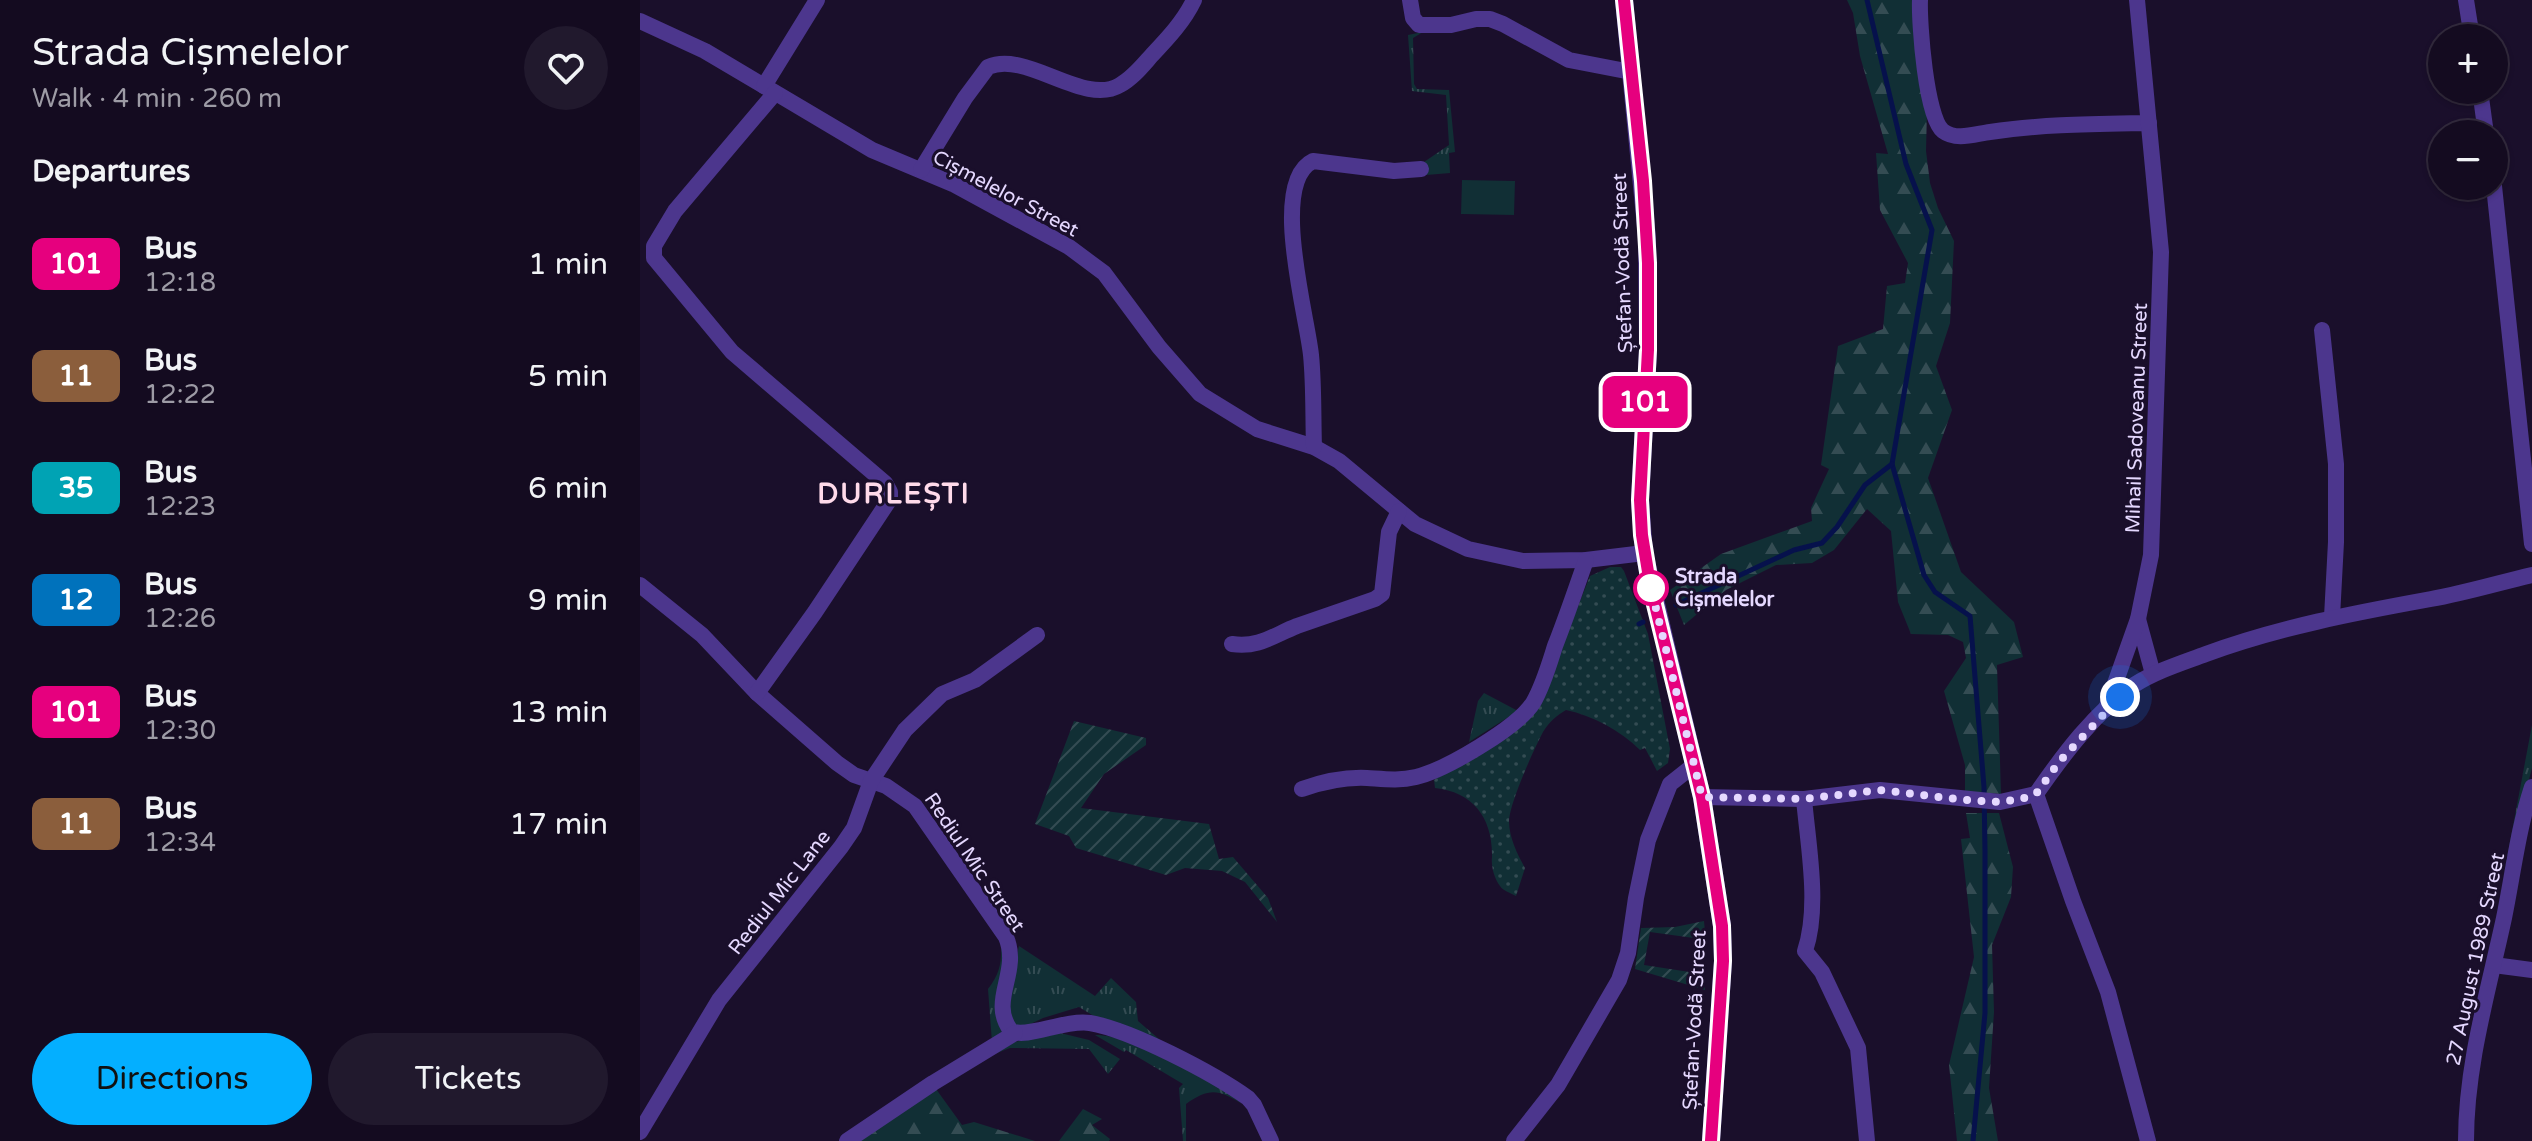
<!DOCTYPE html>
<html lang="en">
<head>
<meta charset="utf-8">
<style>
	:root { --surface:#140b20; --page:#21192d; --text:#f1f3f6; --muted:#9d9ba5; --line:#332b3e; --accent:#04afff }
	body { margin:0; font-family:"Varela Round",sans-serif; background:var(--page); color:var(--text); height:100vh; display:flex; flex-direction:column; font-size:30px; white-space:nowrap }
	* { box-sizing:border-box; margin:0 }
	p { font-size:26px; color:var(--muted) }
	.icon { flex:none; width:44px; height:44px; fill:none; stroke:currentColor; stroke-width:2; stroke-linecap:round; stroke-linejoin:round }
	.map { position:relative; flex:1; overflow:hidden }
	.details { display:flex; flex-direction:column; background:var(--surface); width:640px }
	.details>* { flex:none }
	.badge { padding:0 16px; border-radius:12px; font-size:28px; line-height:52px }
	.controls { position:absolute; left:1788px; top:24px; display:grid; gap:16px }
	.controls a { display:grid; place-items:center; width:80px; height:80px; border-radius:50%; background:var(--surface); box-shadow:0 2px 6px #0004,0 0 0 2px var(--line); font-size:40px }
	.you { position:absolute; width:40px; height:40px; margin:-20px; border:6px solid #fff; border-radius:50%; background:#1a73e8; box-shadow:0 0 0 12px #1a73e833 }
	.map>.badge { position:absolute; translate:-50% -50%; box-shadow:0 0 0 4px #fff }
	h2 { padding:0 32px; font-size:30px; line-height:72px }
	.round { display:grid; place-items:center; flex:none; width:84px; height:84px; border-radius:42px; background:var(--page) }
	.overview { display:flex; align-items:center; justify-content:space-between; height:136px; padding:0 32px }
	h1 { font-size:38px; font-weight:600; line-height:60px }
	.cta { display:flex; gap:16px; margin-top:auto; padding:16px 32px }
	.cta a { flex:1; height:92px; border-radius:48px; background:var(--accent); color:#111; font-size:32px; font-weight:600; line-height:92px; text-align:center }
	.cta a+a { background:var(--page); color:var(--text) }
	ul { padding:0; list-style:none }
	li { display:flex; align-items:center; gap:24px; height:112px; padding:0 32px }
	li div { flex:1 }
	li b { display:block; font-size:30px }
	li em { font-style:normal }
	li .badge { min-width:88px; font-weight:700; text-align:center }
	main { display:flex; flex:1; min-height:0 }
	.map>svg:first-child { display:block }
	.grass { fill:url(#grass-tufts) }
	.forest { fill:url(#forest-firs) }
	.park { fill:url(#park-dots) }
	.garden { fill:url(#garden-furrows) }
	.pitch { fill:#112f35 }
	.lines { fill:none; stroke-linecap:round; stroke-linejoin:round }
	.stream { stroke:#06114c; stroke-width:5 }
	.minor { stroke:#4c368d; stroke-width:16 }
	.tertiary { stroke:#4c368d; stroke-width:18 }
	.line-casing { stroke:#fff; stroke-width:18 }
	.line { stroke:#e6007e; stroke-width:12 }
	.walk { stroke:#e5d8ff; stroke-width:8; stroke-dasharray:0 14.4 }
	.stop-dot { fill:#fff; stroke:#e6007e; stroke-width:4 }
	.labels { text-anchor:middle; stroke-width:6; stroke-linejoin:round; paint-order:stroke }
	.street-label { font-size:20px; fill:#e5d8ff; stroke:#1a0f2b }
	.stop-label { font-size:20px; font-weight:bold; fill:#e5d8ff; stroke:#1a0f2b; text-anchor:start }
	.district-label { font-size:28px; font-weight:bold; letter-spacing:2px; fill:#ffdaea; stroke:#1a0f2b }
</style>
</head>
<body>
<main>
<section class="details">
<div class="overview"><div><h1>Strada Cișmelelor</h1><p>Walk · 4 min · 260 m</p></div><a class="round"><svg class="icon" aria-label="heart" viewBox="0 0 24 24"><path d="M12 20l-8-8c-3-5 5-10 8-4 3-6 11-1 8 4z"/></svg></a></div>
<h2>Departures</h2>
<ul>
<li><span class="badge" style="background:#e6007e;color:#fff">101</span><div><b>Bus</b><p>12:18</p></div><em>1 min</em></li>
<li><span class="badge" style="background:#8b5e3c;color:#fff">11</span><div><b>Bus</b><p>12:22</p></div><em>5 min</em></li>
<li><span class="badge" style="background:#00a3b4;color:#fff">35</span><div><b>Bus</b><p>12:23</p></div><em>6 min</em></li>
<li><span class="badge" style="background:#0072bc;color:#fff">12</span><div><b>Bus</b><p>12:26</p></div><em>9 min</em></li>
<li><span class="badge" style="background:#e6007e;color:#fff">101</span><div><b>Bus</b><p>12:30</p></div><em>13 min</em></li>
<li><span class="badge" style="background:#8b5e3c;color:#fff">11</span><div><b>Bus</b><p>12:34</p></div><em>17 min</em></li>
</ul>
<div class="cta"><a>Directions</a><a>Tickets</a></div>
</section>
<div class="map">
<svg width="1892" height="1141" viewBox="0 0 1892 1141">
	<defs>
		<pattern id="grass-tufts" width="24" height="20" patternUnits="userSpaceOnUse" patternTransform="scale(2)"><rect width="24" height="20" fill="#112f35"/><path d="M3 7l-1-3M5 7V3M7 7l1-3M15 17l-1-3M17 17v-4M19 17l1-3" fill="none" stroke="#344c53"/></pattern>
		<pattern id="forest-firs" width="22" height="20" patternUnits="userSpaceOnUse" patternTransform="scale(2)"><rect width="22" height="20" fill="#112f35"/><path d="M5 1l3.5 6h-7zM16 11l3.5 6h-7z" fill="#344c53"/></pattern>
		<pattern id="park-dots" width="8" height="8" patternUnits="userSpaceOnUse" patternTransform="scale(2)"><rect width="8" height="8" fill="#112f35"/><path d="M2 2h.1M6 6h.1" fill="none" stroke="#344c53" stroke-width="1.8" stroke-linecap="round"/></pattern>
		<pattern id="garden-furrows" width="10" height="10" patternUnits="userSpaceOnUse" patternTransform="scale(2)"><rect width="10" height="10" fill="#112f35"/><path d="M-1 1l2-2M0 10L10 0M9 11l2-2" fill="none" stroke="#344c53"/></pattern>
	</defs>
	<rect width="100%" height="100%" fill="#1a0f2b"/>
	<g class="grass">
		<path d="M 783,32 L 773,38 L 774,84 L 777,89 L 809,90 L 815,152 L 809,153 L 810,173 L 786,175 L 784,162 L 809,145 L 806,95 L 772,91 L 768,35 Z"/>
		<path d="M 844,693 L 878,711 L 829,742 L 838,701 Z"/>
		<path d="M 1892,725 L 1892,768 L 1864,874 Z"/>
		<path d="M 361,942 L 367,956 L 362,1037 L 352,1042 L 348,989 C 360,974 362,962 361,942 Z"/>
		<path d="M 379,946 L 455,996 L 471,978 L 496,1002 L 498,1021 L 534,1052 L 457,1018 L 439,1007 L 403,1018 L 380,1029 L 372,1025 L 368,995 Z"/>
		<path d="M 416,1032 L 449,1040 L 480,1059 L 468,1074 L 449,1049 L 370,1048 L 349,1056 L 371,1043 Z"/>
		<path d="M 455,1035 C 495,1035 572,1078 602,1104 C 579,1090 570,1087 546,1104 L 546,1141 L 543,1141 L 539,1088 L 543,1084 L 486,1050 L 484,1052 Z"/>
	</g>
	<g class="forest">
		<path d="M 1207,0 L 1277,0 L 1287,110 L 1286,151 L 1290,183 L 1298,208 L 1314,241 L 1310,323 L 1296,366 L 1312,410 L 1288,478 L 1321,572 L 1374,622 L 1383,657 L 1357,665 L 1361,794 L 1325,791 L 1325,765 L 1304,691 L 1326,658 L 1323,642 L 1308,635 L 1271,634 L 1258,602 L 1251,531 L 1227,509 L 1194,550 L 1172,563 L 1136,565 L 1086,590 L 1044,625 L 1030,590 L 1081,554 L 1172,521 L 1171,508 L 1189,469 L 1181,465 L 1198,346 L 1243,329 L 1247,286 L 1265,283 L 1268,263 L 1240,210 L 1236,153 L 1248,154 L 1220,56 L 1213,13 Z"/>
		<path d="M 1326,813 L 1359,813 L 1373,867 L 1371,897 L 1352,945 L 1354,1012 L 1349,1088 L 1358,1141 L 1317,1141 L 1309,1065 L 1334,957 L 1321,839 L 1330,838 Z"/>
		<path d="M 296,1089 L 322,1125 L 334,1122 L 395,1141 L 218,1141 Z"/>
		<path d="M 443,1109 L 462,1119 L 452,1125 L 470,1139 L 469,1141 L 419,1141 Z"/>
	</g>
	<path class="park" d="M 970,567 L 981,567 L 984,571 L 1008,634 L 1030,749 L 1028,763 L 1017,771 L 1005,748 L 1000,750 C 980,730 953,716 926,710 C 916,716 909,722 903,732 C 894,749 870,802 869,821 C 869,837 877,854 885,868 L 876,896 C 871,893 863,891 860,886 C 854,878 851,866 852,857 C 853,818 833,792 795,788 L 794,780 L 883,722 L 899,704 L 950,576 Z"/>
	<g class="garden">
		<path d="M 434,721 L 506,738 L 506,745 L 464,774 L 441,808 L 569,824 L 579,859 L 593,857 L 628,898 L 637,922 L 605,882 L 582,871 L 545,868 L 526,875 L 436,848 L 429,836 L 395,824 Z"/>
		<path d="M 1064,921 L 1065,932 L 1061,939 L 1010,932 L 1004,965 L 1056,973 L 1065,984 L 1065,990 L 995,969 L 1001,928 L 1035,927 Z"/>
	</g>
	<path class="pitch" d="M 822,180 L 875,181 L 874,215 L 821,214 Z"/>
	<g class="lines">
		<g class="stream">
			<path d="M 1227,0 L 1266,164 L 1292,230 L 1252,464 L 1284,575 L 1295,592 L 1330,616 L 1344,787 L 1345,851 L 1345,1013 L 1333,1141"/>
			<path d="M 1036,605 L 1154,550 L 1182,543 L 1197,527 L 1225,485 L 1252,464"/>
			<path d="M 999,624 L 1003,622"/>
		</g>
		<g class="minor">
			<path d="M 770,0 L 773,18 L 779,25 L 811,25 L 836,19 L 850,19 L 863,24 L 929,60 L 991,72"/>
			<path d="M 1280,0 C 1279,23 1286,118 1303,131 C 1316,141 1335,134 1350,132 C 1403,124 1456,124 1509,123"/>
			<path d="M 1826,0 L 1832,38"/>
			<path d="M 0,21 L 65,51 L 232,150 L 313,184 L 429,247 L 464,273 L 519,347 L 560,394 L 617,429 L 674,447 L 699,461 L 775,524 L 828,549 L 883,561 L 946,560 L 1004,553"/>
			<path d="M 124,86 L 177,0"/>
			<path d="M 1840,90 L 1846,134"/>
			<path d="M 281,170 L 325,98 L 348,67 C 387,50 444,107 480,85 C 493,78 503,65 512,55 C 528,38 544,21 554,0"/>
			<path d="M 1854,186 L 1892,544"/>
			<path d="M 1682,330 L 1696,464 L 1696,542 L 1692,617"/>
			<path d="M 674,447 C 673,416 674,385 671,355 C 667,315 629,182 673,161 L 754,171 L 781,169"/>
			<path d="M 0,585 L 62,635 L 117,693 L 197,763 L 214,775 L 246,786 L 275,806 L 366,937 C 381,973 348,1000 371,1031 C 387,1039 425,1019 450,1023 C 491,1030 573,1073 608,1098 L 614,1105 L 631,1141"/>
			<path d="M 1498,619 L 1513,674"/>
			<path d="M 592,644 C 619,648 634,635 657,626 C 683,617 709,608 735,599 L 742,594 L 749,532 L 759,511"/>
			<path d="M 117,693 L 175,612 L 250,499 L 250,492 L 245,483 L 92,352 L 14,258 L 14,246 L 35,211 L 135,93"/>
			<path d="M 1466,709 L 1498,619 L 1511,555 L 1521,252 L 1497,0"/>
			<path d="M 662,789 C 682,782 706,777 727,778 C 744,779 759,781 776,777 C 805,770 877,728 893,703 C 903,686 909,665 915,646 C 926,618 936,589 946,560"/>
			<path d="M 1396,794 C 1423,755 1455,712 1494,685 C 1516,671 1542,663 1566,654 C 1640,627 1714,613 1791,599 C 1825,593 1858,583 1892,575"/>
			<path d="M 1396,794 L 1433,901 L 1468,992 L 1508,1141"/>
			<path d="M 1062,797 L 1164,799 L 1240,790 L 1360,802 L 1396,794"/>
			<path d="M 1164,799 C 1168,845 1180,907 1165,951 L 1182,972 L 1218,1048 L 1227,1141"/>
			<path d="M 1854,965 L 1892,970"/>
			<path d="M 0,1132 L 79,1000 L 201,847 L 214,828 L 231,781 L 265,730 L 302,694 L 335,680 L 397,635"/>
			<path d="M 207,1141 L 293,1083 L 375,1033"/>
			<path d="M 874,1141 L 918,1085 L 979,980 L 988,953 L 996,898 L 1008,840 L 1030,784 L 1054,765"/>
			<path d="M 1826,1141 C 1826,1065 1848,992 1864,918 C 1873,874 1878,829 1892,787"/>
		</g>
		<path class="tertiary" d="M 984,0 L 1007,238 L 1008,350 L 1000,500 L 1004,553 L 1062,797 L 1082,926 L 1083,961 L 1071,1141"/>
	</g>
	<g class="lines">
		<defs>
			<path id="line" d="M 984,0 L 1003,181 L 1008,263 L 1008,350 L 1000,500 L 1002,535 L 1010,584 L 1062,797 L 1082,926 L 1083,961 L 1071,1141"/>
		</defs>
		<use href="#line" class="line-casing"/>
		<use href="#line" class="line"/>
		<path class="walk" d="M 1011,588 L 1010,584 L 1062,797 L 1164,799 L 1240,790 L 1325,800 L 1360,802 L 1381,799 L 1396,794 L 1419,762 L 1480,697"/>
	</g>
	<circle class="stop-dot" cx="1011" cy="588" r="16"/>
	<g class="labels">
		<g class="street-label">
			<text transform="translate(366 193) rotate(28)" y="7">Cișmelelor Street</text>
			<text transform="translate(982 263) rotate(-92)" y="7">Ștefan-Vodă Street</text>
			<text transform="translate(1496 418) rotate(-88)" y="7">Mihail Sadoveanu Street</text>
			<text transform="translate(335 862) rotate(56)" y="7">Rediul Mic Street</text>
			<text transform="translate(139 892) rotate(-52)" y="7">Rediul Mic Lane</text>
			<text transform="translate(1835 959) rotate(-78)" y="7">27 August 1989 Street</text>
			<text transform="translate(1054 1020) rotate(-87)" y="7">Ștefan-Vodă Street</text>
		</g>
		<g class="stop-label">
			<text x="1035" y="583">Strada<tspan x="1035" dy="23">Cișmelelor</tspan></text>
		</g>
		<g class="district-label">
			<text x="254" y="503">DURLEȘTI</text>
		</g>
	</g>
</svg>
<div class="controls">
<a>+</a>
<a>−</a>
</div>
<div class="you" style="left:1480px;top:697px"></div>
<b class="badge" style="left:1005px;top:402px;background:#e6007e;color:#fff">101</b>
</div>
</main>
</body>
</html>
